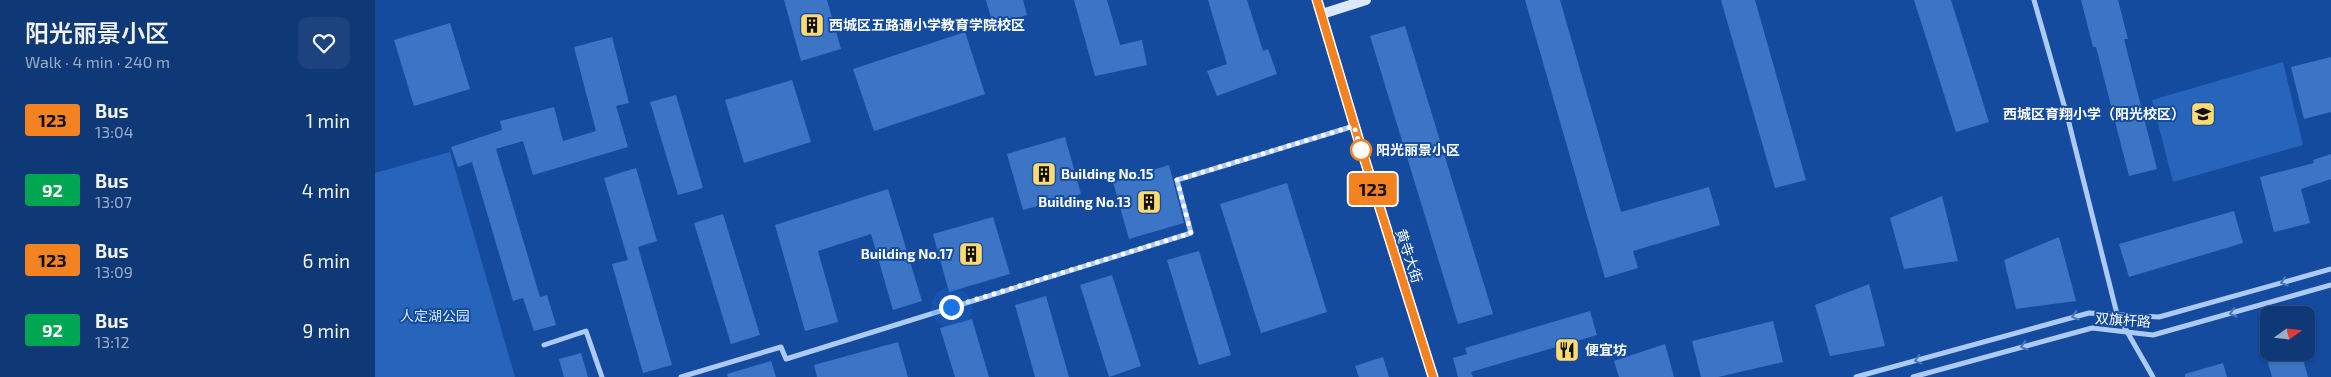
<!DOCTYPE html>
<html lang="en">
<head>
<meta charset="utf-8">
<style>
	:root { --surface:#0f3877; --page:#1d437f; --text:#f1f3f6; --muted:#9bacc6; --line:#2f5289 }
	body { margin:0; font-family:"Exo 2","Noto Sans SC",sans-serif; background:var(--page); color:var(--text); height:100vh; display:flex; flex-direction:column; font-size:19px; white-space:nowrap }
	* { box-sizing:border-box; margin:0 }
	p { font-size:16px; color:var(--muted) }
	.icon { flex:none; width:28px; height:28px; fill:none; stroke:currentColor; stroke-width:2; stroke-linecap:round; stroke-linejoin:round }
	.map { position:relative; flex:1; overflow:hidden }
	.details { display:flex; flex-direction:column; background:var(--surface); width:375px }
	.details>* { flex:none }
	.badge { padding:0 10px; border-radius:4px; font-size:18px; line-height:32px }
	.needle { width:32px; rotate:75deg }
	.fabs { position:absolute; left:1885px; top:306px; display:grid; gap:10px }
	.fabs a { display:grid; place-items:center; width:55px; height:55px; border-radius:10px; background:var(--surface); box-shadow:0 1px 4px #0004,0 0 0 1px var(--line); font-size:25px }
	.you { position:absolute; width:25px; height:25px; margin:-12px; border:4px solid #fff; border-radius:50%; background:#1a73e8; box-shadow:0 0 0 8px #1a73e833 }
	.map>.badge { position:absolute; translate:-50% -50%; box-shadow:0 0 0 2px #fff }
	.round { display:grid; place-items:center; flex:none; width:52px; height:52px; border-radius:10px; background:var(--page) }
	.overview { display:flex; align-items:center; justify-content:space-between; height:85px; padding:0 25px }
	h1 { font-size:24px; font-weight:600; line-height:38px }
	ul { padding:0; list-style:none }
	li { display:flex; align-items:center; gap:15px; height:70px; padding:0 25px }
	li div { flex:1 }
	li b { display:block; font-size:19px }
	li em { font-style:normal }
	li .badge { min-width:55px; font-weight:700; text-align:center }
	main { display:flex; flex:1; min-height:0 }
	.map>svg:first-child { display:block }
	.park { fill:#2765bd }
	.building { fill:#3d75c6 }
	.lines { fill:none; stroke-linecap:round; stroke-linejoin:round }
	.street { stroke:#accaf4; stroke-width:5 }
	.secondary { stroke:#dce9fd; stroke-width:10 }
	.oneway { stroke:#4977bd }
	.line-casing { stroke:#fff; stroke-width:11 }
	.line { stroke:#f58220; stroke-width:8 }
	.walk { stroke:#fff; stroke-width:5; stroke-dasharray:0 9 }
	.stop-dot { fill:#fff; stroke:#f58220; stroke-width:2.5 }
	.labels { text-anchor:middle; stroke-width:4; stroke-linejoin:round; paint-order:stroke }
	.poi-label { font-size:14px; font-weight:bold; fill:#fff; stroke:#144b9f; text-anchor:start }
	.stop-label { font-size:14px; font-weight:bold; fill:#fff; stroke:#144b9f; text-anchor:start }
	.street-label { font-size:14px; fill:#fff; stroke:#144b9f }
	.park-label { font-size:14px; fill:#d4e5fd; stroke:#144b9f }
</style>
</head>
<body>
<main>
<section class="details">
<div class="overview"><div><h1>阳光丽景小区</h1><p>Walk · 4 min · 240 m</p></div><a class="round"><svg class="icon" aria-label="heart" viewBox="0 0 24 24"><path d="M12 20l-8-8c-3-5 5-10 8-4 3-6 11-1 8 4z"/></svg></a></div>
<ul>
<li><span class="badge" style="background:#f58220;color:#111">123</span><div><b>Bus</b><p>13:04</p></div><em>1 min</em></li>
<li><span class="badge" style="background:#00a651;color:#fff">92</span><div><b>Bus</b><p>13:07</p></div><em>4 min</em></li>
<li><span class="badge" style="background:#f58220;color:#111">123</span><div><b>Bus</b><p>13:09</p></div><em>6 min</em></li>
<li><span class="badge" style="background:#00a651;color:#fff">92</span><div><b>Bus</b><p>13:12</p></div><em>9 min</em></li>
</ul>
</section>
<div class="map">
<svg width="1956" height="377" viewBox="0 0 1956 377">
	<rect width="100%" height="100%" fill="#144b9f"/>
	<g class="park">
		<path d="M 1908,62 L 1928,145 L 1798,182 L 1777,100 Z"/>
		<path d="M 75,152 L 140,377 L 0,377 L 0,173 Z"/>
	</g>
	<g class="building">
		<path d="M 409,0 L 452,0 L 466,49 L 426,61 Z"/>
		<path d="M 611,0 L 648,0 L 652,15 L 618,25 Z"/>
		<path d="M 699,0 L 732,0 L 745,45 L 767,40 L 772,65 L 720,76 Z"/>
		<path d="M 833,0 L 872,0 L 888,51 L 893,49 L 902,74 L 842,96 L 832,71 L 852,64 Z"/>
		<path d="M 1150,0 L 1185,0 L 1246,212 L 1334,187 L 1345,225 L 1258,251 L 1263,268 L 1230,278 Z"/>
		<path d="M 1346,0 L 1380,0 L 1431,180 L 1400,188 Z"/>
		<path d="M 1539,0 L 1576,0 L 1614,122 L 1581,132 Z"/>
		<path d="M 1706,0 L 1743,0 L 1753,39 L 1749,39 L 1782,169 L 1754,176 L 1721,47 L 1718,47 Z"/>
		<path d="M 75,23 L 95,89 L 39,106 L 19,40 Z"/>
		<path d="M 1030,26 L 1118,314 L 1083,324 L 995,36 Z"/>
		<path d="M 590,32 L 610,94 L 499,131 L 478,69 Z"/>
		<path d="M 237,37 L 254,103 L 241,106 L 253,147 L 158,175 L 148,141 L 121,149 L 165,297 L 172,295 L 181,325 L 159,331 L 148,298 L 138,301 L 97,162 L 83,167 L 76,147 L 127,130 L 125,121 L 179,107 L 188,141 L 221,131 L 199,47 Z"/>
		<path d="M 1956,57 L 1956,112 L 1929,119 L 1916,67 Z"/>
		<path d="M 417,80 L 436,142 L 369,163 L 350,100 Z"/>
		<path d="M 301,95 L 328,188 L 303,195 L 275,102 Z"/>
		<path d="M 690,137 L 706,194 L 648,210 L 632,154 Z"/>
		<path d="M 1956,154 L 1956,179 L 1926,189 L 1935,223 L 1899,232 L 1885,177 L 1939,163 L 1938,160 Z"/>
		<path d="M 794,165 L 809,223 L 754,239 L 738,182 Z"/>
		<path d="M 261,168 L 282,241 L 263,247 L 297,365 L 268,373 L 237,264 L 253,260 L 229,178 Z"/>
		<path d="M 912,183 L 952,312 L 886,333 L 845,204 Z"/>
		<path d="M 513,189 L 547,301 L 518,310 L 496,234 L 443,251 L 463,322 L 430,331 L 400,225 Z"/>
		<path d="M 1567,196 L 1583,261 L 1529,269 L 1515,218 Z"/>
		<path d="M 1859,211 L 1868,243 L 1754,277 L 1744,244 Z"/>
		<path d="M 348,214 L 385,335 L 356,344 L 319,223 Z"/>
		<path d="M 618,217 L 635,274 L 574,292 L 558,234 Z"/>
		<path d="M 1684,237 L 1701,301 L 1641,309 L 1629,260 Z"/>
		<path d="M 824,251 L 856,355 L 824,365 L 792,260 Z"/>
		<path d="M 737,275 L 766,366 L 734,377 L 705,285 Z"/>
		<path d="M 1494,284 L 1510,346 L 1455,356 L 1440,305 Z"/>
		<path d="M 671,296 L 694,377 L 660,377 L 640,305 Z"/>
		<path d="M 1215,311 L 1222,335 L 1096,372 L 1098,377 L 1083,377 L 1078,358 L 1092,354 L 1090,348 Z"/>
		<path d="M 597,319 L 614,377 L 580,377 L 565,328 Z"/>
		<path d="M 1398,321 L 1408,362 L 1343,377 L 1326,377 L 1317,341 Z"/>
		<path d="M 523,342 L 533,377 L 442,377 L 439,365 Z"/>
		<path d="M 1290,344 L 1299,377 L 1244,377 L 1239,361 Z"/>
		<path d="M 1890,352 L 1926,352 L 1933,377 L 1897,377 Z"/>
		<path d="M 206,353 L 213,377 L 189,377 L 184,359 Z"/>
		<path d="M 1008,357 L 1014,377 L 984,377 L 980,366 Z"/>
		<path d="M 396,361 L 401,377 L 353,377 L 352,374 Z"/>
		<path d="M 1848,363 L 1852,377 L 1810,377 L 1810,374 Z"/>
	</g>
	<g class="lines">
		<g class="street">
			<path d="M 1659,0 L 1693,119 L 1742,314 L 1778,377"/>
			<path d="M 169,345 L 211,331 L 227,377"/>
			<path d="M 306,377 L 406,347 L 411,359 L 816,233 L 802,180 L 979,126"/>
			<path d="M 1481,377 L 1714,313 L 1784,317 L 1956,269"/>
			<path d="M 1538,377 L 1717,328 L 1778,335 L 1956,285"/>
		</g>
		<g class="secondary">
			<path d="M 942,0 L 987,151 L 1058,377"/>
			<path d="M 947,14 L 991,0"/>
		</g>
	</g>
	<defs><path id="oneway-chevron" d="M-2-3.5L2.5 0L-2 3.5" fill="none" stroke-width="1.6" stroke-linecap="round" stroke-linejoin="round" transform="scale(1.25)"/></defs>
	<g class="oneway">
		<use href="#oneway-chevron" transform="translate(1909 282) rotate(164)"/>
		<use href="#oneway-chevron" transform="translate(1858 313) rotate(164)"/>
		<use href="#oneway-chevron" transform="translate(1700 316) rotate(165)"/>
		<use href="#oneway-chevron" transform="translate(1649 346) rotate(165)"/>
		<use href="#oneway-chevron" transform="translate(1543 360) rotate(165)"/>
	</g>
	<g class="lines">
		<defs>
			<path id="line" d="M 942,0 L 987,151 L 1058,377"/>
		</defs>
		<use href="#line" class="line-casing"/>
		<use href="#line" class="line"/>
		<path class="walk" d="M 576,307 L 816,233 L 802,180 L 979,126 L 986,150"/>
	</g>
	<defs>
		<symbol id="building-square" viewBox="-11 -11 22 22"><rect x="-9" y="-9" width="18" height="18" rx="4" fill="#ffdb6f" stroke="#144b9f"/><path d="M-4-6H4V6H1V3H-1V6H-4ZM-2.5-4.3h1.7v1.8h-1.7ZM.8-4.3h1.7v1.8H.8ZM-2.5-1h1.7V.8h-1.7ZM.8-1h1.7V.8H.8Z" fill="#111"/></symbol>
		<symbol id="school-square" viewBox="-11 -11 22 22"><rect x="-9" y="-9" width="18" height="18" rx="4" fill="#ffdb6f" stroke="#144b9f"/><path d="M0-5L7-2L0 1L-7-2ZM-4 1L0 2.5L4 1V4Q0 6-4 4Z" fill="#111"/></symbol>
		<symbol id="restaurant-square" viewBox="-11 -11 22 22"><rect x="-9" y="-9" width="18" height="18" rx="4" fill="#ffdb6f" stroke="#144b9f"/><path d="M-5-6h1v4h1v-4h1v4h1v-4h1v5L-1.5 .5V6h-2V.5L-5-1ZM5-6V6H3V1.5H1.5Q1.5-4 5-6Z" fill="#111"/></symbol>
	</defs>
	<g fill-rule="evenodd">
		<use href="#building-square" x="423" y="11" width="28" height="28"/>
		<use href="#school-square" x="1814" y="100" width="28" height="28"/>
		<use href="#building-square" x="655" y="160" width="28" height="28"/>
		<use href="#building-square" x="760" y="188" width="28" height="28"/>
		<use href="#building-square" x="582" y="240" width="28" height="28"/>
		<use href="#restaurant-square" x="1178" y="336" width="28" height="28"/>
	</g>
	<circle class="stop-dot" cx="986" cy="150" r="10"/>
	<g class="labels">
		<g class="poi-label">
			<text x="454" y="30">西城区五路通小学教育学院校区</text>
			<text x="1810" y="119" text-anchor="end">西城区育翔小学（阳光校区）</text>
			<text x="686" y="179">Building No.15</text>
			<text x="756" y="207" text-anchor="end">Building No.13</text>
			<text x="578" y="259" text-anchor="end">Building No.17</text>
			<text x="1210" y="355">便宜坊</text>
		</g>
		<g class="stop-label">
			<text x="1001" y="155">阳光丽景小区</text>
		</g>
		<g class="street-label">
			<text transform="translate(1034 256) rotate(72)" y="5">黄寺大街</text>
			<text transform="translate(1748 320) rotate(4)" y="5">双旗杆路</text>
		</g>
		<g class="park-label">
			<text x="60" y="321">人定湖公园</text>
		</g>
	</g>
</svg>
<div class="fabs">
<a><svg class="needle" viewBox="-14 -14 28 28"><path d="M0-13l5 13h-10z" fill="#e53935"/><path d="M0 13l5-13h-10z" fill="#9bacc6"/></svg></a>
</div>
<div class="you" style="left:576px;top:307px"></div>
<b class="badge" style="left:998px;top:189px;background:#f58220;color:#111">123</b>
</div>
</main>
</body>
</html>
